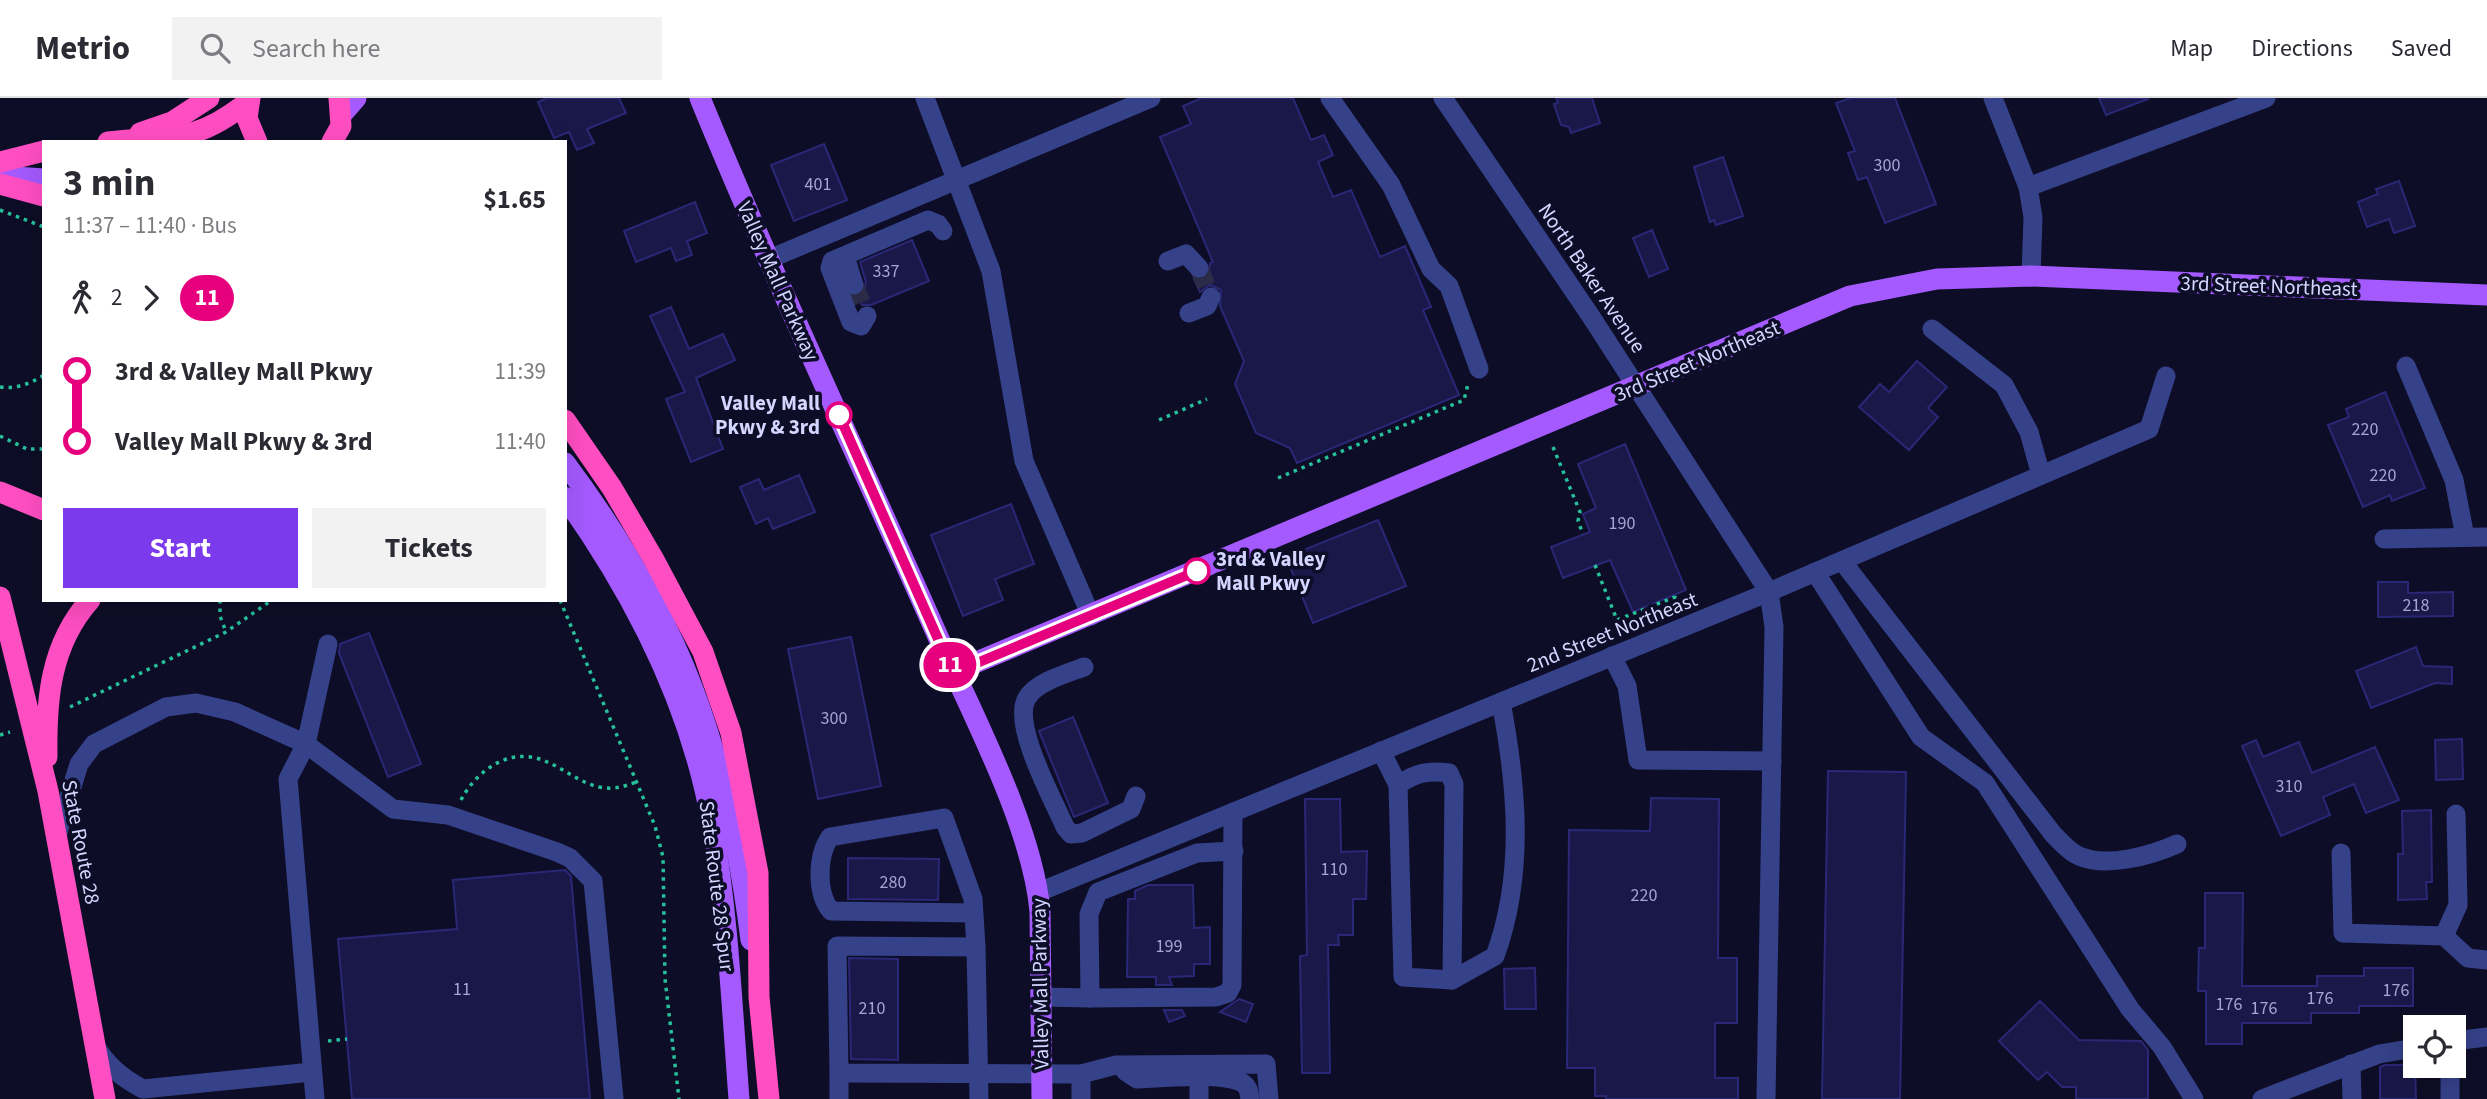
<!DOCTYPE html>
<html lang="en">
<head>
<meta charset="utf-8">
<style>
	:root { --surface:#fff; --page:#f2f2f3; --text:#2b2b33; --muted:#7c7c81; --line:#e1e1e2; --accent:#7c3aed }
	body { margin:0; font-family:"Source Sans 3",sans-serif; background:var(--page); color:var(--text); height:100vh; display:flex; flex-direction:column; font-size:26px; white-space:nowrap }
	* { box-sizing:border-box; margin:0 }
	p { font-size:23px; color:var(--muted) }
	.icon { flex:none; width:38px; height:38px; fill:none; stroke:currentColor; stroke-width:2; stroke-linecap:round; stroke-linejoin:round }
	.map { position:relative; flex:1; overflow:hidden }
	.side { position:absolute; left:42px; top:42px; width:525px; height:462px; display:flex; flex-direction:column; background:var(--surface); border-radius:0px; box-shadow:0 7px 28px #0002 }
	.side>* { flex:none }
	.badge { padding:0 14px; border-radius:23px; font-size:24px; line-height:46px }
	.fabs { position:absolute; left:2403px; top:917px; display:grid; gap:14px }
	.fabs a { display:grid; place-items:center; width:63px; height:63px; border-radius:0px; background:var(--surface); box-shadow:0 7px 28px #0002; font-size:35px }
	.map>.badge { position:absolute; translate:-50% -50%; box-shadow:0 0 0 4px #fff }
	.legs { display:flex; align-items:center; gap:10px; height:77px; padding:0 21px; font-size:23px }
	.legs p { margin-inline-start:auto }
	.head { display:flex; align-items:center; justify-content:space-between; height:119px; padding:0 21px }
	h1 { font-size:38px; font-weight:700; line-height:52px }
	.button { display:flex; gap:14px; margin-top:auto; padding:14px 21px }
	.button a { flex:1; height:80px; border-radius:0px; background:var(--accent); color:#fff; font-size:28px; font-weight:700; line-height:80px; text-align:center }
	.button a+a { background:var(--page); color:var(--text) }
	ul { padding:0 21px; list-style:none }
	li { display:flex; align-items:center; gap:24px; height:70px; font-size:26px }
	li i { display:grid; place-items:center; width:10px; height:100%; margin:0 9px; background:currentColor }
	li i::after { content:''; width:18px; height:18px; margin:-9px; border:5px solid; border-radius:50%; background:var(--surface) }
	li p { margin-inline-start:auto }
	li:first-child i { background:linear-gradient(#0000 50%,currentColor 0) }
	li:last-child i { background:linear-gradient(currentColor 50%,#0000 0) }
	header { display:flex; align-items:center; gap:42px; box-sizing:border-box; height:98px; padding:0 35px; background:var(--surface); border-bottom:2px solid var(--line) }
	header strong { font-size:33px }
	nav { display:flex; gap:38px; margin-inline-start:auto; font-size:24px }
	.search { width:490px; height:63px; background:var(--page); display:flex; align-items:center; gap:18px; box-sizing:border-box; padding:0 24px; border-radius:0px; color:var(--muted); font-size:26px }
	.map>svg:first-child { display:block }
	.building { fill:#191849; stroke:#2a2876; stroke-width:2 }
	.lines { fill:none; stroke-linecap:round; stroke-linejoin:round }
	.minor-tunnel { stroke:#2b2b47; stroke-width:19; stroke-dasharray:19 10; stroke-linecap:butt }
	.path { stroke:#26c09b; stroke-width:3.5; stroke-dasharray:3.5 5; stroke-linecap:butt }
	.minor { stroke:#354189; stroke-width:19 }
	.major { stroke:#a45aff; stroke-width:21 }
	.highway { stroke:#ff4ec2; stroke-width:21 }
	.line-1-casing { stroke:#fff; stroke-width:16 }
	.line-1 { stroke:#e6007e; stroke-width:10 }
	.stop-1-dot { fill:#fff; stroke:#e6007e; stroke-width:3.5 }
	.labels { text-anchor:middle; stroke-width:7; stroke-linejoin:round; paint-order:stroke }
	.number-label { font-size:18px; fill:#a4a6d2 }
	.street-label { font-size:21px; fill:#d3d6ff; stroke:#0d0d27 }
	.stop-label { font-size:21px; font-weight:bold; fill:#d3d6ff; stroke:#0d0d27; text-anchor:end }
</style>
</head>
<body>
<header>
<strong>Metrio</strong>
<div class="search"><svg class="icon" aria-label="search" viewBox="0 0 24 24"><circle cx="10" cy="10" r="6"/><path d="M15 15l6 6"/></svg>Search here</div>
<nav><a>Map</a><a>Directions</a><a>Saved</a></nav>
</header>
<div class="map">
<svg width="2487" height="1001" viewBox="0 0 2487 1001">
	<rect width="100%" height="100%" fill="#0d0d27"/>
	<g class="building">
		<path d="M 547,0 L 619,0 L 626,15 L 587,31 L 594,45 L 577,52 L 569,34 L 554,40 L 538,4 Z"/>
		<path d="M 1202,0 L 1293,0 L 1311,42 L 1324,37 L 1333,57 L 1318,64 L 1333,99 L 1351,92 L 1380,159 L 1405,148 L 1431,209 L 1423,212 L 1459,297 L 1297,365 L 1290,350 L 1256,335 L 1235,286 L 1244,263 L 1220,208 L 1221,192 L 1210,187 L 1200,194 L 1194,181 L 1208,178 L 1210,165 L 1213,164 L 1160,39 L 1191,26 L 1183,8 Z"/>
		<path d="M 1556,0 L 1592,0 L 1600,25 L 1571,35 L 1569,29 L 1561,27 L 1554,6 L 1558,5 Z"/>
		<path d="M 1851,0 L 1895,0 L 1936,106 L 1885,125 L 1867,79 L 1858,82 L 1848,55 L 1855,53 L 1836,5 Z"/>
		<path d="M 2099,0 L 2148,0 L 2148,1 L 2106,17 Z"/>
		<path d="M 824,46 L 847,102 L 794,123 L 771,67 Z"/>
		<path d="M 1723,59 L 1743,118 L 1716,127 L 1714,122 L 1710,124 L 1694,69 Z"/>
		<path d="M 2399,83 L 2415,128 L 2394,135 L 2389,121 L 2367,129 L 2358,104 L 2378,96 L 2376,91 Z"/>
		<path d="M 695,104 L 707,135 L 687,143 L 692,157 L 676,163 L 671,150 L 636,164 L 624,133 Z"/>
		<path d="M 1652,132 L 1668,171 L 1649,179 L 1633,140 Z"/>
		<path d="M 912,142 L 929,183 L 871,207 L 862,207 L 858,198 L 863,195 L 866,184 L 860,164 Z"/>
		<path d="M 671,209 L 689,251 L 723,236 L 735,262 L 696,280 L 723,351 L 691,364 L 666,301 L 685,294 L 650,218 Z"/>
		<path d="M 1917,263 L 1947,289 L 1928,310 L 1938,319 L 1909,352 L 1859,309 L 1880,286 L 1889,294 Z"/>
		<path d="M 2385,294 L 2425,390 L 2392,403 L 2390,397 L 2363,409 L 2328,327 L 2349,319 L 2346,311 Z"/>
		<path d="M 1625,346 L 1686,492 L 1633,514 L 1610,462 L 1563,480 L 1551,449 L 1590,434 L 1583,416 L 1596,410 L 1578,366 Z"/>
		<path d="M 799,377 L 815,414 L 773,431 L 768,420 L 756,426 L 740,389 L 759,381 L 764,392 Z"/>
		<path d="M 1011,406 L 1034,466 L 995,481 L 1003,502 L 963,518 L 931,437 Z"/>
		<path d="M 1378,422 L 1406,488 L 1313,525 L 1286,459 Z"/>
		<path d="M 2378,484 L 2408,484 L 2408,495 L 2453,494 L 2453,518 L 2378,519 Z"/>
		<path d="M 369,535 L 421,666 L 388,679 L 339,555 L 340,546 Z"/>
		<path d="M 851,539 L 881,688 L 818,701 L 788,551 Z"/>
		<path d="M 2416,549 L 2423,568 L 2452,569 L 2452,586 L 2435,585 L 2371,610 L 2356,573 Z"/>
		<path d="M 1073,619 L 1108,705 L 1074,719 L 1039,633 Z"/>
		<path d="M 2462,641 L 2463,681 L 2436,682 L 2435,642 Z"/>
		<path d="M 2256,642 L 2263,659 L 2299,644 L 2312,675 L 2375,649 L 2399,702 L 2366,715 L 2354,686 L 2323,699 L 2330,717 L 2281,738 L 2242,648 Z"/>
		<path d="M 1828,673 L 1906,674 L 1900,1001 L 1822,1001 Z"/>
		<path d="M 1651,700 L 1719,701 L 1718,860 L 1737,860 L 1737,925 L 1715,925 L 1715,980 L 1738,980 L 1738,1001 L 1606,1001 L 1606,998 L 1595,998 L 1595,970 L 1567,970 L 1569,732 L 1650,733 Z"/>
		<path d="M 1305,701 L 1340,701 L 1341,754 L 1367,753 L 1366,801 L 1353,801 L 1353,837 L 1338,837 L 1339,847 L 1328,847 L 1330,975 L 1302,975 L 1300,858 L 1307,857 Z"/>
		<path d="M 2431,712 L 2432,784 L 2426,784 L 2427,801 L 2398,802 L 2398,756 L 2403,756 L 2402,713 Z"/>
		<path d="M 848,760 L 939,761 L 938,802 L 848,801 Z"/>
		<path d="M 565,772 L 571,778 L 590,1001 L 352,1001 L 338,841 L 457,831 L 453,782 Z"/>
		<path d="M 1148,787 L 1193,787 L 1194,830 L 1210,829 L 1210,866 L 1194,866 L 1194,878 L 1169,879 L 1172,887 L 1156,887 L 1156,879 L 1127,879 L 1128,801 L 1135,801 L 1135,793 Z"/>
		<path d="M 2205,795 L 2243,795 L 2242,888 L 2317,888 L 2317,878 L 2364,878 L 2364,870 L 2413,870 L 2413,908 L 2359,908 L 2359,915 L 2311,915 L 2311,925 L 2242,925 L 2242,946 L 2206,946 L 2206,893 L 2198,893 L 2199,850 L 2205,850 Z"/>
		<path d="M 849,860 L 898,861 L 898,962 L 851,961 Z"/>
		<path d="M 1535,870 L 1536,911 L 1505,911 L 1504,871 Z"/>
		<path d="M 1239,901 L 1253,906 L 1246,924 L 1220,914 Z"/>
		<path d="M 2040,903 L 2079,942 L 2141,943 L 2148,952 L 2148,1001 L 2076,1001 L 2076,989 L 2062,989 L 2047,974 L 2038,982 L 1999,943 Z"/>
		<path d="M 1164,912 L 1182,912 L 1185,918 L 1169,924 Z"/>
		<path d="M 2385,967 L 2415,967 L 2416,1001 L 2380,1001 L 2380,969 Z"/>
	</g>
	<g class="lines">
		<g class="minor-tunnel">
			<path d="M 1199,170 L 1211,199"/>
			<path d="M 854,187 L 867,218"/>
		</g>
		<g class="path">
			<path d="M 0,112 L 44,129"/>
			<path d="M 0,289 C 16,291 30,286 44,277"/>
			<path d="M 1159,322 L 1207,301"/>
			<path d="M 0,338 L 27,351 L 44,351"/>
			<path d="M 1553,349 L 1580,414 L 1578,423 L 1583,436"/>
			<path d="M 1278,380 L 1464,302 L 1468,286"/>
			<path d="M 1595,467 L 1617,522 L 1675,499 L 1674,497"/>
			<path d="M 220,502 L 220,518 L 226,534"/>
			<path d="M 560,502 L 655,728 L 663,759 L 665,881 L 679,1001"/>
			<path d="M 70,609 L 226,534 L 272,502"/>
			<path d="M 0,637 L 10,634"/>
			<path d="M 461,702 C 477,672 510,648 545,663 C 563,670 580,685 599,689 C 613,692 623,689 636,684"/>
			<path d="M 328,943 L 347,941"/>
		</g>
		<g class="minor">
			<path d="M 925,0 L 991,173 L 1024,363 L 1091,518"/>
			<path d="M 1330,0 L 1391,87 L 1431,171 L 1449,188 L 1479,271"/>
			<path d="M 1443,0 L 1592,220 L 1769,494 L 1774,529 L 1766,1001"/>
			<path d="M 1993,0 L 2028,89 L 2033,119 L 2031,178"/>
			<path d="M 2028,89 L 2266,0"/>
			<path d="M 845,158 L 854,187"/>
			<path d="M 767,162 L 1151,0"/>
			<path d="M 1168,163 L 1186,156 L 1199,170"/>
			<path d="M 1189,215 L 1207,208 L 1211,199"/>
			<path d="M 867,218 L 861,228 L 851,224 L 830,170 L 832,163 L 928,122 L 938,126 L 943,133"/>
			<path d="M 1932,231 L 2004,287 L 2029,334 L 2041,377"/>
			<path d="M 2406,268 L 2454,382 L 2465,439"/>
			<path d="M 2384,441 L 2487,439"/>
			<path d="M 1842,463 L 2053,736 C 2060,743 2069,754 2079,758 C 2106,770 2150,758 2177,746"/>
			<path d="M 1815,474 L 1921,639 L 1985,685 L 2130,911 L 2162,949 L 2194,1001"/>
			<path d="M 1612,558 L 1627,588 L 1638,662 L 1772,663"/>
			<path d="M 1084,569 C 1068,575 1036,584 1027,600 C 1011,626 1054,703 1065,729 L 1071,736 L 1082,735 L 1131,711 L 1136,698"/>
			<path d="M 1381,653 L 1398,687 L 1403,879 L 1452,882 L 1495,858 C 1525,776 1517,688 1501,604"/>
			<path d="M 1398,687 C 1415,675 1428,672 1449,675 L 1454,686 L 1452,882"/>
			<path d="M 56,741 L 79,666 L 94,646 L 166,609 L 196,605 L 235,614 L 306,646 L 393,711 L 448,717 L 557,754 L 570,760 L 593,783 L 614,1001"/>
			<path d="M 2341,755 L 2343,835 L 2444,838 L 2468,860 L 2487,862"/>
			<path d="M 1039,794 L 1769,494 L 2149,331 L 2166,278"/>
			<path d="M 974,815 L 831,813 C 816,795 817,758 830,739 L 944,720 L 973,801 L 976,849 L 837,848 L 839,975 L 1081,976 L 1116,967 L 1266,966 L 1269,1001"/>
			<path d="M 2444,838 L 2458,807 L 2456,716"/>
			<path d="M 976,849 L 979,1001"/>
			<path d="M 1042,899 L 1090,900 L 1089,816 L 1098,794 L 1197,755 L 1234,753"/>
			<path d="M 1090,900 L 1216,899 L 1228,895 L 1232,887 L 1233,714"/>
			<path d="M 2454,943 L 2487,939"/>
			<path d="M 95,948 C 108,968 122,980 143,991 L 312,974"/>
			<path d="M 2351,966 L 2352,1001"/>
			<path d="M 1199,967 L 1199,1001"/>
			<path d="M 1125,973 L 1137,981 C 1160,980 1227,973 1244,986 C 1249,990 1249,995 1250,1001"/>
			<path d="M 1081,976 L 1081,1001"/>
			<path d="M 315,1001 L 288,681 L 306,646 L 328,546"/>
			<path d="M 839,1001 L 839,975"/>
			<path d="M 2262,1001 L 2379,956 L 2415,950"/>
			<path d="M 2450,1001 L 2450,968"/>
		</g>
		<g class="major">
			<path d="M 700,0 C 775,183 859,361 939,541 C 974,620 1032,728 1040,813 L 1042,1001"/>
			<path d="M 342,16 L 356,0"/>
			<path d="M 0,78 L 44,81"/>
			<path d="M 565,365 C 681,520 727,651 751,842"/>
			<path d="M 565,399 C 635,497 691,606 712,726 C 728,816 732,910 739,1001"/>
			<path d="M 953,574 L 1850,198 L 1937,181 L 2031,178 L 2487,197"/>
		</g>
		<g class="highway">
			<path d="M 250,0 L 247,20 L 257,44"/>
			<path d="M 140,35 L 172,24 L 209,0"/>
			<path d="M 108,44 C 173,36 192,48 249,3"/>
			<path d="M 332,44 L 341,28 L 339,0"/>
			<path d="M 0,64 L 44,53"/>
			<path d="M 0,86 L 44,98"/>
			<path d="M 565,322 L 612,390 L 653,460 L 703,554 L 731,635 L 758,775 L 759,899 L 769,1001"/>
			<path d="M 0,394 L 44,412"/>
			<path d="M 0,499 L 48,693 L 105,1001"/>
			<path d="M 47,659 C 46,602 50,547 90,502"/>
		</g>
	</g>
	<g class="lines">
		<defs>
			<path id="line-1" d="M 839,317 L 953,575 L 1197,473"/>
		</defs>
		<use href="#line-1" class="line-1-casing"/>
		<use href="#line-1" class="line-1"/>
	</g>
	<g class="stop-1-dot">
		<circle cx="839" cy="317" r="12"/>
		<circle cx="1197" cy="473" r="12"/>
	</g>
	<g class="labels">
		<g class="number-label">
			<text x="1887" y="73">300</text>
			<text x="818" y="92">401</text>
			<text x="886" y="179">337</text>
			<text x="2365" y="337">220</text>
			<text x="2383" y="383">220</text>
			<text x="1622" y="431">190</text>
			<text x="2416" y="513">218</text>
			<text x="834" y="626">300</text>
			<text x="2289" y="694">310</text>
			<text x="1334" y="777">110</text>
			<text x="893" y="790">280</text>
			<text x="1644" y="803">220</text>
			<text x="1169" y="854">199</text>
			<text x="462" y="897">11</text>
			<text x="2396" y="898">176</text>
			<text x="2320" y="906">176</text>
			<text x="2229" y="912">176</text>
			<text x="872" y="916">210</text>
			<text x="2264" y="916">176</text>
		</g>
		<g class="street-label">
			<text transform="translate(1592 180) rotate(56)" y="7">North Baker Avenue</text>
			<text transform="translate(778 183) rotate(66)" y="7">Valley Mall Parkway</text>
			<text transform="translate(2269 188) rotate(2)" y="7">3rd Street Northeast</text>
			<text transform="translate(1697 263) rotate(-23)" y="7">3rd Street Northeast</text>
			<text transform="translate(1612 534) rotate(-22)" y="7">2nd Street Northeast</text>
			<text transform="translate(81 744) rotate(79)" y="7">State Route 28</text>
			<text transform="translate(717 788) rotate(83)" y="7">State Route 28 Spur</text>
			<text transform="translate(1040 886) rotate(-91)" y="7">Valley Mall Parkway</text>
		</g>
		<g class="stop-label">
			<text x="820" y="312">Valley Mall<tspan x="820" dy="24">Pkwy &amp; 3rd</tspan></text>
			<text x="1216" y="468" text-anchor="start">3rd &amp; Valley<tspan x="1216" dy="24">Mall Pkwy</tspan></text>
		</g>
	</g>
</svg>
<div class="fabs">
<a><svg class="icon" aria-label="locate" viewBox="0 0 24 24"><circle cx="12" cy="12" r="6"/><path d="M12 2v4M12 18v4M2 12h4M18 12h4"/></svg></a>
</div>
<b class="badge" style="left:950px;top:567px;background:#e6007e;color:#fff">11</b>
<section class="side">
<div class="head"><div><h1>3 min</h1><p>11:37 – 11:40 · Bus</p></div><b>$1.65</b></div>
<div class="legs"><svg class="icon" aria-label="walk" viewBox="0 0 24 24"><circle cx="13" cy="4" r="2"/><path d="M13 8l-2 6 4 7M11 14l-3 7M7 12l3-4h3l4 4"/></svg>2<svg class="icon" aria-label="forward" viewBox="0 0 24 24"><path d="M9 5l7 7-7 7"/></svg><b class="badge" style="background:#e6007e;color:#fff">11</b></div>
<ul>
<li><i style="color:#e6007e"></i><b>3rd &amp; Valley Mall Pkwy</b><p>11:39</p></li>
<li><i style="color:#e6007e"></i><b>Valley Mall Pkwy &amp; 3rd</b><p>11:40</p></li>
</ul>
<div class="button"><a>Start</a><a>Tickets</a></div>
</section>
</div>
</body>
</html>
